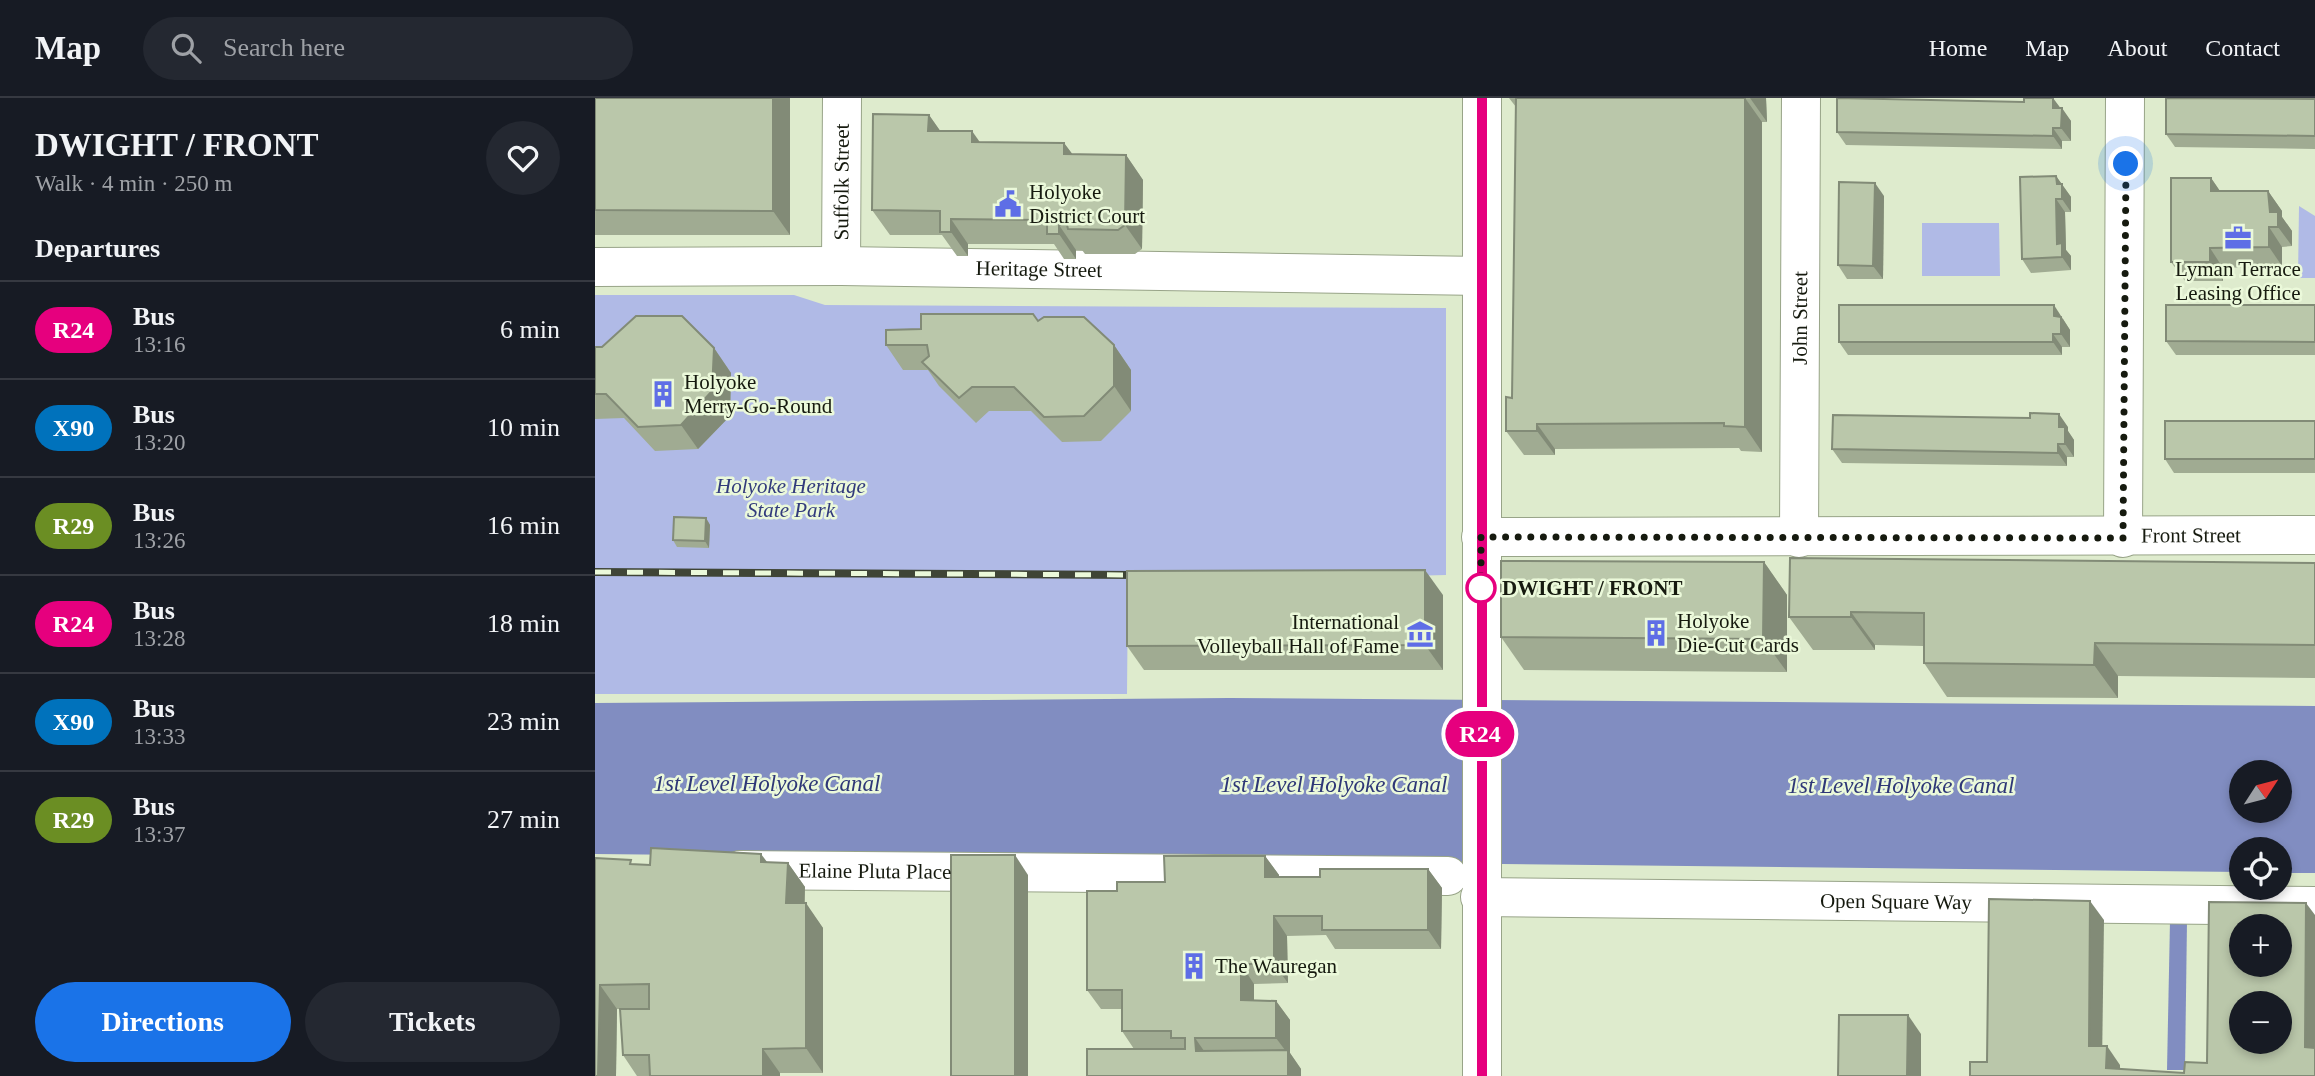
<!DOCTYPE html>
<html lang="en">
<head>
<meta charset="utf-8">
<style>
	:root { --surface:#171b24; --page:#242831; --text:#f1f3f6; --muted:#9ea1a6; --line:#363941; --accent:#1a73e8 }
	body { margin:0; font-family:"Times New Roman",serif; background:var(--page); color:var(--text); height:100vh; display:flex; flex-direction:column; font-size:26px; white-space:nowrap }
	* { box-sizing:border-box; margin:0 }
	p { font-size:23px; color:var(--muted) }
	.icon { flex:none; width:38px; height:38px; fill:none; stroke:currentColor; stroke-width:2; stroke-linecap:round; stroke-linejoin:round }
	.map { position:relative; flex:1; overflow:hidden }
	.drawer { display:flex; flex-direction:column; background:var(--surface); width:595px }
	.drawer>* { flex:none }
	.badge { padding:0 14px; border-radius:23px; font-size:24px; line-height:46px }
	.needle { width:46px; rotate:54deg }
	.buttons { position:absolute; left:1634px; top:662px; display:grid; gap:14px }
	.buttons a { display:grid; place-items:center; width:63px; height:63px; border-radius:50%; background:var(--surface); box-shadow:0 4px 10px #0003; font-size:35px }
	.you { position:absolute; width:35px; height:35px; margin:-18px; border:5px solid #fff; border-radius:50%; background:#1a73e8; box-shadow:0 0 0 10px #1a73e833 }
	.map>.badge { position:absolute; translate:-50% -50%; box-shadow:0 0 0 4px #fff }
	h2 { padding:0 35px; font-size:26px; line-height:63px }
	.round { display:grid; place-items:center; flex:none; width:74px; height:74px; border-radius:37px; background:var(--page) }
	.head { display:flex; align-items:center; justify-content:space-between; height:119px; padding:0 35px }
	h1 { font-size:33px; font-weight:600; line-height:52px }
	.action { display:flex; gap:14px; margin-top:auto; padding:14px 35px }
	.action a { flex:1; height:80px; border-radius:42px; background:var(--accent); color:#fff; font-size:28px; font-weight:600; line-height:80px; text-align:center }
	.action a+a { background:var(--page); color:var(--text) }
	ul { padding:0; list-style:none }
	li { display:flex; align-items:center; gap:21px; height:98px; padding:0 35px; border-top:2px solid var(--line) }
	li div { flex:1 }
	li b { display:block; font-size:26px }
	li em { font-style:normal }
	li .badge { min-width:77px; font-weight:700; text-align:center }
	header { display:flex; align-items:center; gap:42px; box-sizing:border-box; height:98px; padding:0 35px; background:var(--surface); border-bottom:2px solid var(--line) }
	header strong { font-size:33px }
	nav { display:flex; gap:38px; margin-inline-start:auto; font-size:24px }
	.search { width:490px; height:63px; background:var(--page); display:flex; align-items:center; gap:18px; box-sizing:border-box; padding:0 24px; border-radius:38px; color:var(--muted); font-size:26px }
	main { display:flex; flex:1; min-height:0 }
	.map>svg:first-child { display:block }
	.green { fill:#b0bae6 }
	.water { fill:#818dc1; fill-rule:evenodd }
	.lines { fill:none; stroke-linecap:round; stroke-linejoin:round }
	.minor-casing { stroke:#98a488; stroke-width:40 }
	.minor { stroke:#fff; stroke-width:38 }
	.rail-casing { stroke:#3f4536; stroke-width:8 }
	.rail { stroke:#ebf9da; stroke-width:5; stroke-dasharray:16; stroke-linecap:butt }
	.wall { fill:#a0ab92 }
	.shaded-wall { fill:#828b77 }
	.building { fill:#bac7aa; stroke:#828b77; stroke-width:2; fill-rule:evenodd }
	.line-casing { stroke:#fff; stroke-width:16 }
	.line { stroke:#e6007e; stroke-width:10 }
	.walk { stroke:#161a0f; stroke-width:7; stroke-dasharray:0 12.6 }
	.stop-dot { fill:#fff; stroke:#e6007e; stroke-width:3.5 }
	.labels { text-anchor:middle; stroke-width:5; stroke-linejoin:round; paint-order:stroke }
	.street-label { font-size:21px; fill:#161a0f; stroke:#ebf9da }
	.poi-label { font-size:21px; fill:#161a0f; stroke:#ebf9da; text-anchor:start }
	.park-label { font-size:21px; font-style:italic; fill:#323b7c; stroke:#ebf9da }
	.stop-label { font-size:21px; font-weight:bold; fill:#161a0f; stroke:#ebf9da; text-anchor:start }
	.water-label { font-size:23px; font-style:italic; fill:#2e3777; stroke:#ebf9da }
</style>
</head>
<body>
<header>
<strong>Map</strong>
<div class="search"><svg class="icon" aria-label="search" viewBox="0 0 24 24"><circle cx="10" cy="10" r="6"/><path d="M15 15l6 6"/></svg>Search here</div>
<nav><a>Home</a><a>Map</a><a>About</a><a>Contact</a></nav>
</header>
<main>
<section class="drawer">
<div class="head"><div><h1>DWIGHT / FRONT</h1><p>Walk · 4 min · 250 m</p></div><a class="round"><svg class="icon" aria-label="heart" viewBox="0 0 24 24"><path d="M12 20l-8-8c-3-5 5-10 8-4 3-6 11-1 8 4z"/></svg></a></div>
<h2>Departures</h2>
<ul>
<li><span class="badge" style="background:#e6007e;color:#fff">R24</span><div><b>Bus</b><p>13:16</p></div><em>6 min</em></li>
<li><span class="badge" style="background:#0072bc;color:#fff">X90</span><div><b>Bus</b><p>13:20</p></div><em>10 min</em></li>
<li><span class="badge" style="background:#6b8e23;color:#fff">R29</span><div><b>Bus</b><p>13:26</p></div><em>16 min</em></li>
<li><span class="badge" style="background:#e6007e;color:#fff">R24</span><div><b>Bus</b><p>13:28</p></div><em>18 min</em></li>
<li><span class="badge" style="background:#0072bc;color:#fff">X90</span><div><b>Bus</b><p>13:33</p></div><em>23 min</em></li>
<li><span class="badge" style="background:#6b8e23;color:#fff">R29</span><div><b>Bus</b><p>13:37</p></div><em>27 min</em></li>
</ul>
<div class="action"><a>Directions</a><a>Tickets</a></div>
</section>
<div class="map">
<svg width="1720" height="978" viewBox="0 0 1720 978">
	<rect width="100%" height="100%" fill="#deebcd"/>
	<g class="green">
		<path d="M 1704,108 L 1720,118 L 1720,180 L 1703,180 Z"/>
		<path d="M 1327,125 L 1404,125 L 1405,178 L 1327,178 Z"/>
		<path d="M 0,197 L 199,197 L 230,207 L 851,210 L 851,477 L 533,485 L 532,596 L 0,596 Z"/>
	</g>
	<g class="water">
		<path d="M 634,600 L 1720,608 L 1720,775 L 1685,775 L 1685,751 L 1647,751 L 1647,774 L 0,756 L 0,605 ZM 1647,674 L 1685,674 L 1685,712 L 1647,712 Z"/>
		<path d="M 1575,823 L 1592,823 L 1590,972 L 1572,972 Z"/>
	</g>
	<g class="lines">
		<defs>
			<g id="minor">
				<path id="s1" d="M 246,168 L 247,0"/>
				<path id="s2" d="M 0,169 L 246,168 L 887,178"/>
				<path id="s3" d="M 886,439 L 1720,437"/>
				<path id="s4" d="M 1204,440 L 1206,0"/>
				<path d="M 1528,440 L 1530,0"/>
				<path id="s5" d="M 145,772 L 853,778"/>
				<path id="s6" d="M 885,799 L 1720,808"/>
				<path d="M 887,978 L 887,0"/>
			</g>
		</defs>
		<use href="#minor" class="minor-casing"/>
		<use href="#minor" class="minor"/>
		<defs>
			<path id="rail" d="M 0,474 L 542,477"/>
		</defs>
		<use href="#rail" class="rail-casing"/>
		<use href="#rail" class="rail"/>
	</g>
	<g class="wall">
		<rect x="0" y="0" width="195" height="137"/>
		<path d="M 914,0 L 1171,0 L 1172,24 L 1167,24 L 1167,354 L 1146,353 L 1144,350 L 960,351 L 960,357 L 929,357 L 911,333 L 917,300 L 921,9 Z"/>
		<path d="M 1720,1 L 1720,51 L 1580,49 L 1571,36 Z"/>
		<path d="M 1465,10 L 1476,23 L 1476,43 L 1467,43 L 1467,51 L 1251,47 L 1242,34 Z"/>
		<path d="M 334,17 L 345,33 L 384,44 L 469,45 L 478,57 L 531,57 L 548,82 L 547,151 L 540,156 L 490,156 L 487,152 L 481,152 L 481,161 L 469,161 L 459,146 L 373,146 L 373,158 L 362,158 L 347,137 L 295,137 L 277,112 Z"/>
		<path d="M 1461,78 L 1476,99 L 1476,114 L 1470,114 L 1471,152 L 1476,158 L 1476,172 L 1436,175 L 1427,161 Z"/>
		<path d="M 1616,80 L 1625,93 L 1673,93 L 1687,113 L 1687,119 L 1697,133 L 1697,148 L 1687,149 L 1687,168 L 1628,170 L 1628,183 L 1590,183 L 1576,164 Z"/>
		<path d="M 1289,98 L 1288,181 L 1252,181 L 1243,167 Z"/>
		<path d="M 1720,207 L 1720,257 L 1581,257 L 1571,243 Z"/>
		<path d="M 1468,221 L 1475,232 L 1475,249 L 1467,249 L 1467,257 L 1253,257 L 1244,244 Z"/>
		<path d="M 443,223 L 519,247 L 536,272 L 536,313 L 506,343 L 467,344 L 436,313 L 394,313 L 381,325 L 344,288 L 333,272 L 308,272 L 291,247 L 326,231 Z"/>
		<path d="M 0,249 L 119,250 L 136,275 L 135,318 L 103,351 L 60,353 L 29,320 L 0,321 Z"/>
		<path d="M 1720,323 L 1720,375 L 1579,375 L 1570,361 Z"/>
		<path d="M 1473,329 L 1473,333 L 1479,342 L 1479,359 L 1472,359 L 1472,368 L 1247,365 L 1237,351 Z"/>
		<path d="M 111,420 L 115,427 L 114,450 L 82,449 L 78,442 Z"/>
		<path d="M 1169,464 L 1192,497 L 1192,574 L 929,572 L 906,539 Z"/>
		<path d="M 1720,465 L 1720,580 L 1523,578 L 1523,600 L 1352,599 L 1329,565 L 1329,548 L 1280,547 L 1280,552 L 1218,552 L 1194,519 Z"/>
		<path d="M 848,497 L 848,572 L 549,572 L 532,548 Z"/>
		<path d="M 670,758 L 684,777 L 684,779 L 725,779 L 833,771 L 847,790 L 846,851 L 740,851 L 731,837 L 692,838 L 693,885 L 659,886 L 659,902 L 681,903 L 695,922 L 695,955 L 706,971 L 706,978 L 539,951 L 527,933 L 527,911 L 506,911 L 492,892 L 522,793 L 570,784 Z"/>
		<path d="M 0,760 L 38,766 L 55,767 L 172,764 L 193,765 L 210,789 L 210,805 L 228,830 L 228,975 L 185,975 L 185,978 L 42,978 L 28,957 L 54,911 L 22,911 L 21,978 L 0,978 Z"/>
	</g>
	<g class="shaded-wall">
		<path d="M 178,0 L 195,0 L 195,137 L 178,113 Z"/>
		<path d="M 1150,0 L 1167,24 L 1167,354 L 1150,329 Z"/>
		<path d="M 1155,0 L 1171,0 L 1172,24 Z"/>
		<path d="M 1458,0 L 1467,12 L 1467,10 L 1476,23 L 1476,43 L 1466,30 L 1458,10 Z"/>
		<path d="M 334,17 L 351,41 L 333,33 Z"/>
		<path d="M 1458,30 L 1467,43 L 1467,51 L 1458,38 Z"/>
		<path d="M 377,33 L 394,57 L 377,44 Z"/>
		<path d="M 469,45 L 487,69 L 469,56 Z"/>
		<path d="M 531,57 L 548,82 L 547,151 L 530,127 Z"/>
		<path d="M 1461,78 L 1476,99 L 1476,114 L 1467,101 L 1462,86 Z"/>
		<path d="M 1616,80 L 1629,99 L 1616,93 Z"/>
		<path d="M 1280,85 L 1289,98 L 1288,181 L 1278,168 Z"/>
		<path d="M 1673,93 L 1687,113 L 1687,119 L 1697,133 L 1697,148 L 1683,129 L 1675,114 Z"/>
		<path d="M 1461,101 L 1470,114 L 1471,152 L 1476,158 L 1476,172 L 1467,159 L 1462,146 Z"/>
		<path d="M 356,121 L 373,146 L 373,158 L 356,134 Z"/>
		<path d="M 464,127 L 481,152 L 481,161 L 464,136 Z"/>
		<path d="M 1674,129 L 1687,149 L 1687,168 L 1674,149 Z"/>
		<path d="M 1615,150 L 1628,170 L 1628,183 L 1615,164 Z"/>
		<path d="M 1459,207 L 1475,232 L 1475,249 L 1466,236 L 1459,218 Z"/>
		<path d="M 1458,236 L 1467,249 L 1467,257 L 1458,244 Z"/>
		<path d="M 519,247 L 536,272 L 536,313 L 519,288 Z"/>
		<path d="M 119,250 L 136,275 L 135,318 L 103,351 L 86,327 Z"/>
		<path d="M 1464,316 L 1473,329 L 1473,333 L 1479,342 L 1479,359 L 1470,346 L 1464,329 Z"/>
		<path d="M 942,326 L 960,351 L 960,357 L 942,333 Z"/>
		<path d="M 1463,346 L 1472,359 L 1472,368 L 1463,355 Z"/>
		<path d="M 111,420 L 115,427 L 114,450 L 110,443 Z"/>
		<path d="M 1169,464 L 1192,497 L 1192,574 L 1168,541 Z"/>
		<path d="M 830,472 L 848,497 L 848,572 L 830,547 Z"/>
		<path d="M 1256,514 L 1280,547 L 1280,552 L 1256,519 Z"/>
		<path d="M 1500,545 L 1523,578 L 1523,600 L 1499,567 Z"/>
		<path d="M 166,756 L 184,780 L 166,764 Z"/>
		<path d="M 420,757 L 433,777 L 433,978 L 420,978 Z"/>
		<path d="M 670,758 L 684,777 L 684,798 L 670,779 Z"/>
		<path d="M 193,765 L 210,789 L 208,830 L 191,805 Z"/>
		<path d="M 833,771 L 847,790 L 846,851 L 833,832 Z"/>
		<path d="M 1495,803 L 1509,822 L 1507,967 L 1494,948 Z"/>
		<path d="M 211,805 L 228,830 L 228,975 L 211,950 Z"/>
		<path d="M 1711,805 L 1720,817 L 1720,964 L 1710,949 Z"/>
		<path d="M 679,818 L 692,838 L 693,885 L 679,866 Z"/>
		<path d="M 646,866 L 659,886 L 659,922 L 646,902 Z"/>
		<path d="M 5,887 L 22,911 L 21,978 L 3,978 Z"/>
		<path d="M 681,903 L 695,922 L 695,955 L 706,971 L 706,978 L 693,978 L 693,956 L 681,940 Z"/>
		<path d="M 1313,917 L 1326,936 L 1326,978 L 1312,978 Z"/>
		<path d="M 600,940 L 614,960 L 601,953 Z"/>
		<path d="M 1512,948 L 1525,967 L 1525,978 L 1511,970 Z"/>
		<path d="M 168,951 L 185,975 L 185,978 L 168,978 Z"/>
	</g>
	<g class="building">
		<path d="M 0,0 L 178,0 L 178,113 L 0,112 Z"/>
		<path d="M 921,0 L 1150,0 L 1150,329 L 1129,328 L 1129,325 L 942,326 L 942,333 L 911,333 L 911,299 L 917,300 Z"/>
		<path d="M 1242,0 L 1429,4 L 1429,0 L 1458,0 L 1458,10 L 1467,10 L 1466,30 L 1458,30 L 1458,38 L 1242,34 Z"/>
		<path d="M 1571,0 L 1720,1 L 1720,38 L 1571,36 Z"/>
		<path d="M 278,16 L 334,17 L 333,33 L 377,33 L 377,44 L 469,45 L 469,56 L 531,57 L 530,127 L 523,132 L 473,131 L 472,127 L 464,127 L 464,136 L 452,136 L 452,122 L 356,121 L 356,134 L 345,134 L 345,113 L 277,112 Z"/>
		<path d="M 1461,78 L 1462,86 L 1467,86 L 1467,101 L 1461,101 L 1462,146 L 1467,145 L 1467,159 L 1427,161 L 1425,79 Z"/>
		<path d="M 1576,80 L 1616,80 L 1616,93 L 1673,93 L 1675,114 L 1683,114 L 1683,129 L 1674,129 L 1674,149 L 1615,150 L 1615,164 L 1576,164 Z"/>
		<path d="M 1244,84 L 1280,85 L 1278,168 L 1243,167 Z"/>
		<path d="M 1244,207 L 1459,207 L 1459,218 L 1466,219 L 1466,236 L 1458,236 L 1458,244 L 1244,244 Z"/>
		<path d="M 1571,207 L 1720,207 L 1720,244 L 1571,243 Z"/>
		<path d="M 326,216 L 438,216 L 443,223 L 449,219 L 489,219 L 519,247 L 519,288 L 489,318 L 449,319 L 419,289 L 377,289 L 364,300 L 327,264 L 334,258 L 332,247 L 291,247 L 291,232 L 326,231 Z"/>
		<path d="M 41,218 L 87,218 L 119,250 L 117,293 L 86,327 L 43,329 L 11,296 L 0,296 L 0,249 L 7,249 Z"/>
		<path d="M 1435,315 L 1464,316 L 1464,329 L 1470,329 L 1470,346 L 1463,346 L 1463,355 L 1237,351 L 1238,317 L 1435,320 Z"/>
		<rect x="1570" y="323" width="150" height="38"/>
		<path d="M 79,419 L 111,420 L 110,443 L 78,442 Z"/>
		<path d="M 1195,460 L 1720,465 L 1720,547 L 1500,545 L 1499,567 L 1329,565 L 1329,515 L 1256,514 L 1256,519 L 1194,519 Z"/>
		<path d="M 906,463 L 1169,464 L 1168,541 L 906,539 Z"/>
		<path d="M 830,472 L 830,547 L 532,548 L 532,473 Z"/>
		<path d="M 56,750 L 166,756 L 166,764 L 193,765 L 191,805 L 211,805 L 211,950 L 168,951 L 168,978 L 55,978 L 54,957 L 28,957 L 25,911 L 54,911 L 54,886 L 5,887 L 3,978 L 0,978 L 0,760 L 36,762 L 35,766 L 55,767 Z"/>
		<rect x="356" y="757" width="64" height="221"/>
		<path d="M 569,758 L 670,758 L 670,779 L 725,779 L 725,771 L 833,771 L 833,832 L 727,832 L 727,818 L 679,818 L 679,866 L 646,866 L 646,902 L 681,903 L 681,940 L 600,940 L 601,953 L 693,952 L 693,978 L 492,978 L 492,951 L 590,951 L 590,940 L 576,940 L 576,933 L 527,933 L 527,892 L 492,892 L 492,793 L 522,793 L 522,784 L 570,784 Z"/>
		<path d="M 1394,801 L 1495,803 L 1494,948 L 1512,948 L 1511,970 L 1589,975 L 1590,964 L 1612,965 L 1614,804 L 1711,805 L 1710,949 L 1720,950 L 1720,978 L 1375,978 L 1375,964 L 1392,964 ZM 1647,828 L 1685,828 L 1685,866 L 1647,866 ZM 1647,905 L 1685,905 L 1685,943 L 1647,943 Z"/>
		<path d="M 1244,917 L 1313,917 L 1312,978 L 1243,978 Z"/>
	</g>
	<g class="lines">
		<defs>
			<path id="line" d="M 887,978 L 887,0"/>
		</defs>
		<use href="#line" class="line-casing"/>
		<use href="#line" class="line"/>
		<path class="walk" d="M 886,490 L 886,439 L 1528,440 L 1531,66"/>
	</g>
	<defs>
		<symbol id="civic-bare" viewBox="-9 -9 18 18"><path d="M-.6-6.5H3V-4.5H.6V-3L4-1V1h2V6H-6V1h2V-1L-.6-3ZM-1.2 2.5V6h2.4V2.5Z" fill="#5e6ee6" stroke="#ebf9da" stroke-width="2.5" paint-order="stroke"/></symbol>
		<symbol id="office-bare" viewBox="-9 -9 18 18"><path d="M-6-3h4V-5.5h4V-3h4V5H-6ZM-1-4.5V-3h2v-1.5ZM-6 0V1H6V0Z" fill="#5e6ee6" stroke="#ebf9da" stroke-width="2.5" paint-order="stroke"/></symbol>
		<symbol id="building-bare" viewBox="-9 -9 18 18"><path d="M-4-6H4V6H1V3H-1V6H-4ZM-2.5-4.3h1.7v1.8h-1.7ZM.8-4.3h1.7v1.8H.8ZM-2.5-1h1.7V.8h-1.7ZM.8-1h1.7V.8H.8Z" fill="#5e6ee6" stroke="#ebf9da" stroke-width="2.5" paint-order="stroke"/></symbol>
		<symbol id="museum-bare" viewBox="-9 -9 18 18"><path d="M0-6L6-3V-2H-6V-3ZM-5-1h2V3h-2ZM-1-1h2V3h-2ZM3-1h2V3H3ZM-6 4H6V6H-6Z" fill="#5e6ee6" stroke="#ebf9da" stroke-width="2.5" paint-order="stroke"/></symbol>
	</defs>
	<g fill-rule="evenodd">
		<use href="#civic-bare" x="394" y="87" width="38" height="38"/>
		<use href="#office-bare" x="1624" y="121" width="38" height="38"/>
		<use href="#building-bare" x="49" y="277" width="38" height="38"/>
		<use href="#building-bare" x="1042" y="516" width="38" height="38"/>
		<use href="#museum-bare" x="806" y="517" width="38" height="38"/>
		<use href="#building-bare" x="580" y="849" width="38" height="38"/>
	</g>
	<circle class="stop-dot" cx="886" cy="490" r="14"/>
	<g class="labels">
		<g class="street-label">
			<text dy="7" stroke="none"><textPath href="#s1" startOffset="84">Suffolk Street</textPath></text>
			<text dy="7" stroke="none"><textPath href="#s2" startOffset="444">Heritage Street</textPath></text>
			<text dy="7" stroke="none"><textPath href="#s4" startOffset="220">John Street</textPath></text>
			<text dy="7" stroke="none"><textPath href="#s3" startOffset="710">Front Street</textPath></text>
			<text dy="7" stroke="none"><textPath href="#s5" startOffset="135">Elaine Pluta Place</textPath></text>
			<text dy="7" stroke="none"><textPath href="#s6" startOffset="416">Open Square Way</textPath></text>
		</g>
		<g class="poi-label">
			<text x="434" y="101">Holyoke<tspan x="434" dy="24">District Court</tspan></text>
			<text x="1643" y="178" text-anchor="middle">Lyman Terrace<tspan x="1643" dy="24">Leasing Office</tspan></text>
			<text x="89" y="291">Holyoke<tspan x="89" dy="24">Merry-Go-Round</tspan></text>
			<text x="1082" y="530">Holyoke<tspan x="1082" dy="24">Die-Cut Cards</tspan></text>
			<text x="804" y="531" text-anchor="end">International<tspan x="804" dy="24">Volleyball Hall of Fame</tspan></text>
			<text x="620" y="875">The Wauregan</text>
		</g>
		<g class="park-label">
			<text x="196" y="395">Holyoke Heritage<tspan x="196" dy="24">State Park</tspan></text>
		</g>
		<g class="stop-label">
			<text x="907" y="497">DWIGHT / FRONT</text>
		</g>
		<g class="water-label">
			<text x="172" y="693">1st Level Holyoke Canal</text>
			<text x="739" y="694">1st Level Holyoke Canal</text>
			<text x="1306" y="695">1st Level Holyoke Canal</text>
		</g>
	</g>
</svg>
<div class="buttons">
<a><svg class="needle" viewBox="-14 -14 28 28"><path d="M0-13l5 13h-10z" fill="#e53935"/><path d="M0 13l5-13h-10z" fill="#9ea1a6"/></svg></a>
<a><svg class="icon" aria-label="locate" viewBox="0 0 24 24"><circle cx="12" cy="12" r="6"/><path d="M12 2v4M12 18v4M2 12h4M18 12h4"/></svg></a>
<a>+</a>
<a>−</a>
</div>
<div class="you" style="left:1531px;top:66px"></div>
<b class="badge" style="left:885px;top:636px;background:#e6007e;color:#fff">R24</b>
</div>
</main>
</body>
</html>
